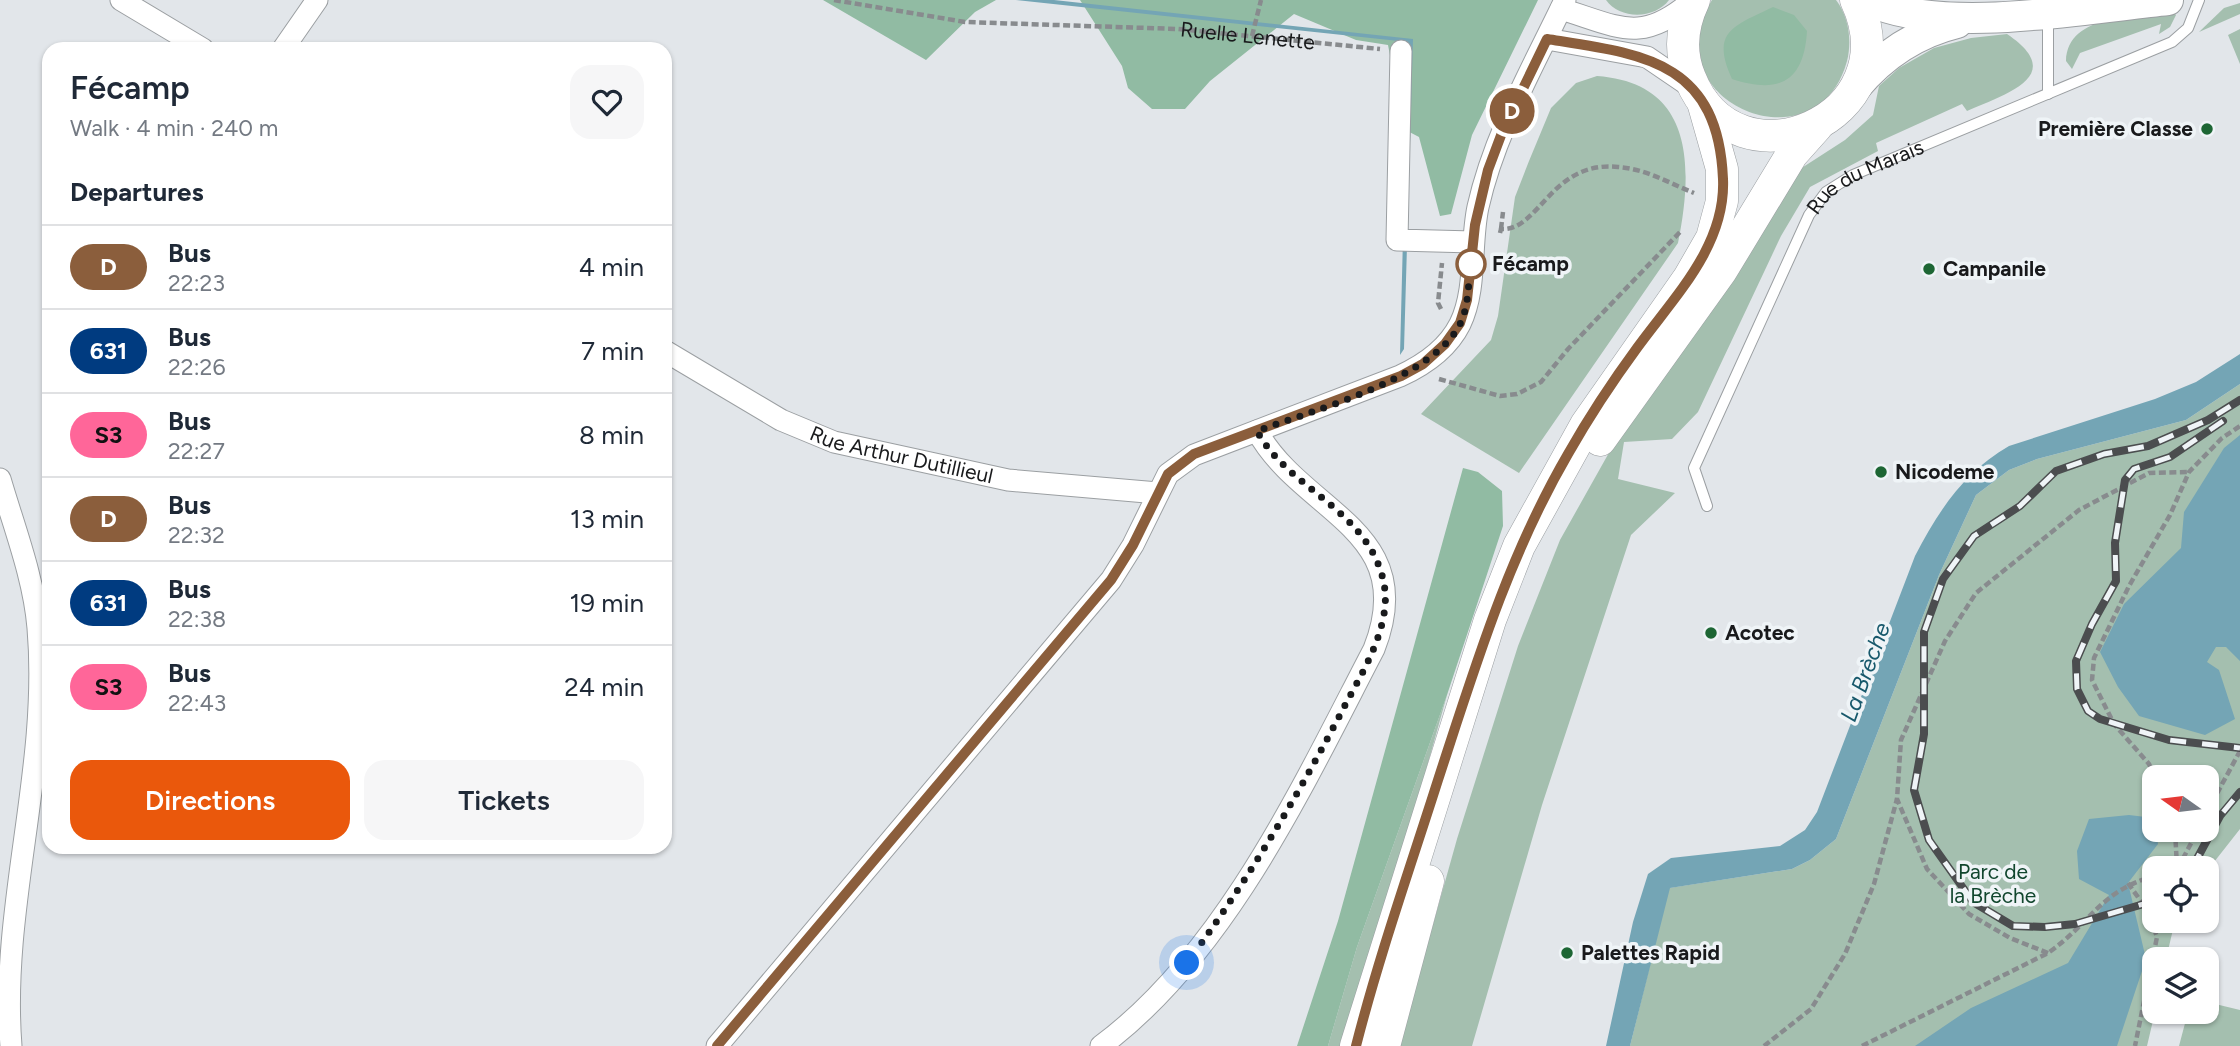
<!DOCTYPE html>
<html lang="en">
<head>
<meta charset="utf-8">
<style>
	:root { --surface:#fff; --page:#f6f6f7; --text:#1f2937; --muted:#747a83; --line:#e0e1e3; --accent:#ea580c }
	body { margin:0; font-family:Figtree,sans-serif; background:var(--page); color:var(--text); height:100vh; display:flex; flex-direction:column; font-size:26px; white-space:nowrap }
	* { box-sizing:border-box; margin:0 }
	p { font-size:23px; color:var(--muted) }
	.icon { flex:none; width:38px; height:38px; fill:none; stroke:currentColor; stroke-width:2; stroke-linecap:round; stroke-linejoin:round }
	.map { position:relative; flex:1; overflow:hidden }
	.sheet { position:absolute; left:42px; top:42px; width:630px; height:812px; display:flex; flex-direction:column; background:var(--surface); border-radius:21px; box-shadow:0 2px 5px #0004 }
	.sheet>* { flex:none }
	.badge { padding:0 14px; border-radius:23px; font-size:24px; line-height:46px }
	.needle { width:46px; rotate:284deg }
	.fabs { position:absolute; left:2142px; top:765px; display:grid; gap:14px }
	.fabs a { display:grid; place-items:center; width:77px; height:77px; border-radius:14px; background:var(--surface); box-shadow:0 2px 5px #0004; font-size:35px }
	.you { position:absolute; width:35px; height:35px; margin:-18px; border:5px solid #fff; border-radius:50%; background:#1a73e8; box-shadow:0 0 0 10px #1a73e833 }
	.map>.badge { position:absolute; translate:-50% -50%; box-shadow:0 0 0 4px #fff }
	h2 { padding:0 28px; font-size:26px; line-height:63px }
	.round { display:grid; place-items:center; flex:none; width:74px; height:74px; border-radius:21px; background:var(--page) }
	.overview { display:flex; align-items:center; justify-content:space-between; height:119px; padding:0 28px }
	h1 { font-size:33px; font-weight:600; line-height:52px }
	.button { display:flex; gap:14px; margin-top:auto; padding:14px 28px }
	.button a { flex:1; height:80px; border-radius:21px; background:var(--accent); color:#fff; font-size:28px; font-weight:600; line-height:80px; text-align:center }
	.button a+a { background:var(--page); color:var(--text) }
	ul { padding:0; list-style:none }
	li { display:flex; align-items:center; gap:21px; height:84px; padding:0 28px; border-top:2px solid var(--line) }
	li div { flex:1 }
	li b { display:block; font-size:26px }
	li em { font-style:normal }
	li .badge { min-width:77px; font-weight:700; text-align:center }
	.map>svg:first-child { display:block }
	.green { fill:#a4bfaf; fill-rule:evenodd }
	.forest { fill:#91bba3 }
	.water { fill:#74a5b5 }
	.lines { fill:none; stroke-linecap:round; stroke-linejoin:round }
	.lane-casing { stroke:#9b9fa2; stroke-width:12 }
	.street-casing { stroke:#9b9fa2; stroke-width:23 }
	.secondary-casing { stroke:#9b9fa2; stroke-width:32 }
	.primary-casing { stroke:#9b9fa2; stroke-width:33 }
	.path { stroke:#888b8e; stroke-width:4.5; stroke-dasharray:7 3.5; stroke-linecap:butt }
	.lane { stroke:#fff; stroke-width:10 }
	.street { stroke:#fff; stroke-width:21 }
	.secondary { stroke:#fff; stroke-width:30 }
	.primary { stroke:#fff; stroke-width:32 }
	.rail-casing { stroke:#4b4d4f; stroke-width:8 }
	.rail { stroke:#eff4f7; stroke-width:5; stroke-dasharray:16; stroke-linecap:butt }
	.line-casing { stroke:#fff; stroke-width:16 }
	.line { stroke:#8b5e3c; stroke-width:10 }
	.walk { stroke:#191a1c; stroke-width:7; stroke-dasharray:0 12.6 }
	.poi-dot { fill:#1d6634; stroke:#eff4f7; stroke-width:2.5 }
	.stop-dot { fill:#fff; stroke:#8b5e3c; stroke-width:3.5 }
	.labels { text-anchor:middle; stroke-width:7; stroke-linejoin:round; paint-order:stroke }
	.street-label { font-size:21px; fill:#191a1c; stroke:#eff4f7 }
	.poi-label { font-size:21px; font-weight:bold; fill:#191a1c; stroke:#eff4f7; text-anchor:start }
	.stop-label { font-size:21px; font-weight:bold; fill:#191a1c; stroke:#eff4f7; text-anchor:start }
	.park-label { font-size:21px; fill:#11462e; stroke:#eff4f7 }
	.water-label { font-size:23px; font-style:italic; fill:#18596c; stroke:#eff4f7 }
</style>
</head>
<body>
<div class="map">
<svg width="2240" height="1046" viewBox="0 0 2240 1046">
	<rect width="100%" height="100%" fill="#e2e6ea"/>
	<g class="green">
		<path d="M 1606,0 L 1669,0 C 1655,19 1620,20 1606,0 Z"/>
		<path d="M 1712,0 L 1836,0 C 1849,17 1852,41 1847,61 C 1817,172 1649,101 1712,0 Z"/>
		<path d="M 2240,3 L 2240,14 L 2199,32 L 2224,8 Z"/>
		<path d="M 2174,13 L 2176,15 L 2170,27 L 2159,34 L 2161,24 L 2080,53 L 2072,69 L 2066,61 C 2068,12 2138,18 2174,13 Z"/>
		<path d="M 2240,29 L 2240,64 L 2228,35 Z"/>
		<path d="M 2007,34 C 2069,76 2005,94 1967,111 L 1962,104 L 1876,143 L 1878,151 L 1810,187 L 1781,236 L 1698,412 L 1672,439 L 1624,442 L 1618,479 L 1675,493 L 1631,535 L 1542,805 L 1472,1046 L 1399,1046 L 1457,839 L 1518,646 L 1560,540 L 1615,442 L 1797,171 L 1845,140 L 1873,115 L 1879,86 L 1899,68 L 1934,48 L 1971,38 Z"/>
		<path d="M 1597,76 C 1695,83 1693,168 1678,243 L 1519,473 L 1421,414 L 1491,340 L 1498,316 L 1515,197 L 1529,161 L 1551,108 L 1576,83 Z"/>
		<path d="M 2240,384 L 2240,829 L 2207,871 L 2207,868 L 2154,868 L 2154,920 L 2175,921 L 2166,959 L 2154,959 L 2155,1012 L 2147,1046 L 1630,1046 L 1669,888 L 1792,869 L 1810,860 L 1836,839 L 1939,575 L 1976,495 L 2009,470 L 2037,459 L 2186,420 ZM 2154,777 L 2207,777 L 2207,830 L 2154,830 Z"/>
		<path d="M 1447,695 L 1382,928 L 1345,1046 L 1328,1046 L 1357,947 Z"/>
		<path d="M 2207,1002 L 2240,1010 L 2240,1046 L 2179,1046 L 2188,1012 L 2207,1012 Z"/>
	</g>
	<g class="forest">
		<path d="M 823,0 L 996,0 L 975,12 L 926,60 Z"/>
		<path d="M 1080,0 L 1538,0 L 1472,135 L 1451,214 L 1440,216 L 1419,137 L 1394,124 L 1393,71 L 1388,45 L 1356,40 L 1294,14 L 1210,81 L 1185,109 L 1152,109 L 1128,88 L 1122,66 Z"/>
		<path d="M 1773,7 L 1794,15 L 1807,31 C 1804,83 1778,94 1732,79 C 1710,31 1734,26 1773,7 Z"/>
		<path d="M 1463,468 L 1478,472 L 1502,491 L 1503,526 L 1447,695 L 1357,947 L 1328,1046 L 1297,1046 L 1338,921 Z"/>
	</g>
	<g class="water">
		<path d="M 1016,0 L 1054,0 L 1413,39 L 1404,349 L 1400,355 L 1408,42 Z"/>
		<path d="M 2240,354 L 2240,384 L 2186,420 L 2037,459 L 2009,470 L 1976,495 L 1939,575 L 1836,839 L 1810,860 L 1792,869 L 1670,888 L 1630,1046 L 1606,1046 L 1633,922 L 1648,874 L 1671,858 L 1780,846 L 1805,830 L 1817,812 L 1915,556 C 1939,510 1964,472 2009,446 L 2155,399 L 2196,382 Z"/>
		<path d="M 2240,435 L 2240,661 L 2226,647 L 2216,647 L 2207,662 L 2219,670 L 2235,719 L 2205,735 L 2139,716 L 2118,687 L 2100,652 L 2124,604 L 2181,548 L 2184,512 L 2224,448 Z"/>
		<path d="M 2129,815 L 2154,818 L 2158,844 L 2128,883 L 2146,959 L 2117,1046 L 1915,1046 L 1971,1008 L 2068,963 L 2109,895 L 2079,879 L 2077,851 L 2089,819 Z"/>
	</g>
	<g class="lines">
		<defs>
			<g id="lane">
				<path d="M 2048,16 L 2048,94"/>
				<path id="s2" d="M 1707,506 L 1694,468 L 1809,215 L 1826,192 L 1853,175 L 2172,42 L 2188,28 L 2199,0"/>
			</g>
			<g id="street">
				<path d="M 121,0 L 203,49"/>
				<path d="M 1561,9 C 1620,27 1641,45 1693,0"/>
				<path d="M 1547,39 L 1647,57 L 1694,89"/>
				<path d="M 283,49 L 317,0"/>
				<path d="M 1401,51 L 1397,240 L 1473,242"/>
				<path id="s3" d="M 665,351 L 781,420 L 834,442 L 1008,480 L 1158,493"/>
				<path d="M 0,479 C 14,527 34,578 38,628 C 50,769 0,906 11,1046"/>
				<path d="M 717,1046 L 1111,580 L 1133,545 L 1168,474 L 1194,455 L 1400,376 C 1424,365 1448,348 1460,324 C 1477,289 1470,244 1478,207 C 1494,135 1533,67 1565,0"/>
				<path d="M 1101,1046 C 1226,953 1303,785 1374,649 C 1421,530 1302,513 1257,431"/>
			</g>
			<g id="secondary">
				<path d="M 1868,0 C 1939,36 2088,8 2168,0"/>
				<path d="M 1856,87 C 1883,55 1916,33 1957,23"/>
			</g>
			<g id="primary">
				<path d="M 1694,0 C 1682,25 1679,52 1690,78 C 1736,194 1912,118 1856,0"/>
				<path d="M 1600,440 L 1721,271 L 1792,154 L 1817,126"/>
				<path d="M 1356,1046 L 1490,620 L 1519,546 L 1586,425 L 1689,278 L 1712,238 L 1722,201 L 1722,169 L 1703,102"/>
				<path d="M 1384,1046 L 1428,881"/>
			</g>
		</defs>
		<use href="#lane" class="lane-casing"/>
		<use href="#street" class="street-casing"/>
		<use href="#secondary" class="secondary-casing"/>
		<use href="#primary" class="primary-casing"/>
		<g class="path">
			<path id="s1" d="M 834,0 L 965,22 L 1178,29 L 1380,49"/>
			<path d="M 1252,36 L 1261,0"/>
			<path d="M 1501,229 L 1503,212"/>
			<path d="M 1500,233 L 1501,229 C 1539,232 1551,160 1618,167 C 1646,169 1669,183 1694,193"/>
			<path d="M 1441,309 L 1438,303 L 1442,263"/>
			<path d="M 1439,379 L 1500,396 L 1517,394 L 1541,382 L 1568,349 L 1680,232"/>
			<path d="M 2155,777 L 2149,764 L 2114,724 L 2092,680 L 2094,658 L 2129,586 L 2170,515 L 2189,472 L 2222,438 L 2240,426"/>
			<path d="M 2207,812 L 2240,751"/>
			<path d="M 2175,830 L 2177,867"/>
			<path d="M 2178,868 L 2198,830"/>
			<path d="M 2128,883 L 2147,910 L 2157,937 L 2135,1046"/>
			<path d="M 2048,953 L 2010,938 L 1969,914 L 1927,869 L 1897,799 L 1901,740 L 1945,641 L 1976,593 L 2079,510 L 2149,473 L 2189,472"/>
			<path d="M 1764,1046 L 1811,1009 L 1845,954 L 1874,884 L 1897,799"/>
			<path d="M 1862,1046 L 2048,953 C 2091,923 2100,891 2154,876"/>
		</g>
		<use href="#lane" class="lane"/>
		<use href="#street" class="street"/>
		<use href="#secondary" class="secondary"/>
		<use href="#primary" class="primary"/>
		<defs>
			<g id="rail">
				<path d="M 2223,421 L 2170,457 L 2134,469 L 2125,480 L 2115,543 L 2116,581 L 2092,624 L 2076,661 L 2077,689 L 2088,711 L 2100,719 L 2169,740 L 2240,748"/>
				<path d="M 2192,868 L 2220,816 L 2240,792"/>
				<path d="M 2154,901 L 2075,924 L 2045,927 L 2013,926 L 1973,902 L 1929,840 L 1914,790 L 1924,734 L 1924,632 L 1943,579 L 1974,536 L 2020,506 L 2056,471 L 2104,454 L 2148,446 L 2208,420 L 2240,400"/>
			</g>
		</defs>
		<use href="#rail" class="rail-casing"/>
		<use href="#rail" class="rail"/>
	</g>
	<g class="lines">
		<defs>
			<path id="line" d="M 717,1046 L 1111,580 L 1133,545 L 1168,474 L 1194,454 L 1401,376 L 1423,364 L 1445,344 L 1460,323 L 1467,300 L 1475,225 L 1488,170 L 1503,130 L 1547,39 C 1642,54 1718,60 1723,179 C 1726,246 1674,297 1637,348 C 1612,382 1589,417 1568,454 C 1508,557 1475,667 1438,780 C 1410,868 1379,956 1356,1046"/>
		</defs>
		<use href="#line" class="line-casing"/>
		<use href="#line" class="line"/>
		<path class="walk" d="M 1187,963 C 1246,883 1296,799 1342,711 C 1358,680 1378,649 1384,614 C 1388,592 1383,572 1373,553 C 1346,503 1284,481 1257,431 C 1313,410 1435,379 1461,322 C 1469,304 1468,283 1471,264"/>
	</g>
	<g class="poi-dot">
		<circle cx="2207" cy="129" r="7"/>
		<circle cx="1929" cy="269" r="7"/>
		<circle cx="1881" cy="472" r="7"/>
		<circle cx="1711" cy="633" r="7"/>
		<circle cx="1567" cy="953" r="7"/>
	</g>
	<circle class="stop-dot" cx="1471" cy="264" r="14"/>
	<g class="labels">
		<g class="street-label">
			<text dy="7" stroke="none"><textPath href="#s1" startOffset="416">Ruelle Lenette</textPath></text>
			<text dy="7" stroke="none"><textPath href="#s2" startOffset="388">Rue du Marais</textPath></text>
			<text dy="7" stroke="none"><textPath href="#s3" startOffset="261">Rue Arthur Dutillieul</textPath></text>
		</g>
		<g class="poi-label">
			<text x="2193" y="136" text-anchor="end">Première Classe</text>
			<text x="1943" y="276">Campanile</text>
			<text x="1895" y="479">Nicodeme</text>
			<text x="1725" y="640">Acotec</text>
			<text x="1581" y="960">Palettes Rapid</text>
		</g>
		<g class="stop-label">
			<text x="1492" y="271">Fécamp</text>
		</g>
		<g class="park-label">
			<text x="1993" y="879">Parc de<tspan x="1993" dy="24">la Brèche</tspan></text>
		</g>
		<g class="water-label">
			<text transform="translate(1865 672) rotate(-70)" y="8">La Brèche</text>
		</g>
	</g>
</svg>
<div class="fabs">
<a><svg class="needle" viewBox="-14 -14 28 28"><path d="M0-13l5 13h-10z" fill="#e53935"/><path d="M0 13l5-13h-10z" fill="#747a83"/></svg></a>
<a><svg class="icon" aria-label="locate" viewBox="0 0 24 24"><circle cx="12" cy="12" r="6"/><path d="M12 2v4M12 18v4M2 12h4M18 12h4"/></svg></a>
<a><svg class="icon" aria-label="layers" viewBox="0 0 24 24"><path d="M12 4l9 5-9 5-9-5zM3 14l9 5 9-5"/></svg></a>
</div>
<div class="you" style="left:1187px;top:963px"></div>
<b class="badge" style="left:1512px;top:111px;background:#8b5e3c;color:#fff">D</b>
<section class="sheet">
<div class="overview"><div><h1>Fécamp</h1><p>Walk · 4 min · 240 m</p></div><a class="round"><svg class="icon" aria-label="heart" viewBox="0 0 24 24"><path d="M12 20l-8-8c-3-5 5-10 8-4 3-6 11-1 8 4z"/></svg></a></div>
<h2>Departures</h2>
<ul>
<li><span class="badge" style="background:#8b5e3c;color:#fff">D</span><div><b>Bus</b><p>22:23</p></div><em>4 min</em></li>
<li><span class="badge" style="background:#003b80;color:#fff">631</span><div><b>Bus</b><p>22:26</p></div><em>7 min</em></li>
<li><span class="badge" style="background:#f69;color:#111">S3</span><div><b>Bus</b><p>22:27</p></div><em>8 min</em></li>
<li><span class="badge" style="background:#8b5e3c;color:#fff">D</span><div><b>Bus</b><p>22:32</p></div><em>13 min</em></li>
<li><span class="badge" style="background:#003b80;color:#fff">631</span><div><b>Bus</b><p>22:38</p></div><em>19 min</em></li>
<li><span class="badge" style="background:#f69;color:#111">S3</span><div><b>Bus</b><p>22:43</p></div><em>24 min</em></li>
</ul>
<div class="button"><a>Directions</a><a>Tickets</a></div>
</section>
</div>
</body>
</html>
